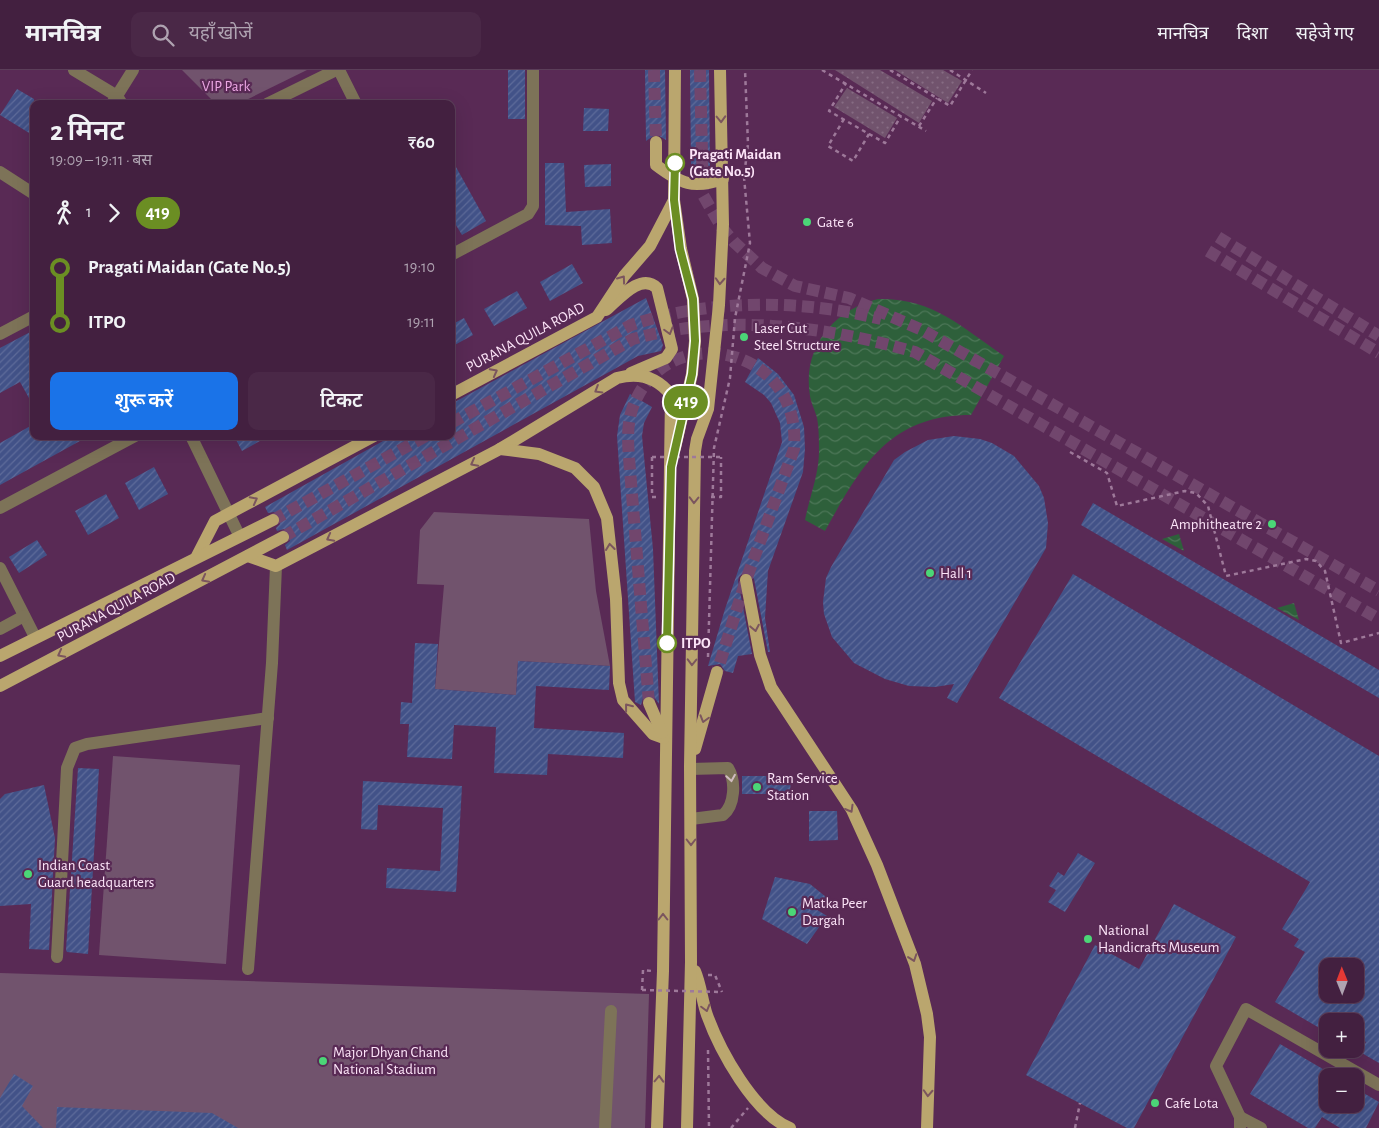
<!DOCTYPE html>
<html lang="hi">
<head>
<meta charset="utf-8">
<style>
	:root { --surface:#432040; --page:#4a2847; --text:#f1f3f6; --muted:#afa3b1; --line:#5b3e59; --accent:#1a73e8 }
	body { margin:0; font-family:"Alegreya Sans","Noto Sans Devanagari",sans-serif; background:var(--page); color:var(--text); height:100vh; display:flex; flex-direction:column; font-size:19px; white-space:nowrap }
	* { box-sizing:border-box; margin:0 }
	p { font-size:16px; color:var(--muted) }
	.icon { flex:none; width:28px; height:28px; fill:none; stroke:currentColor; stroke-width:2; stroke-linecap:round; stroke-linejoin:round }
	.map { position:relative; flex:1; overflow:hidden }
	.details { position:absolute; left:30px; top:30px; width:425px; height:340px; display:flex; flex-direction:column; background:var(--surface); border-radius:10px; box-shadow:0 5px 20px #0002,0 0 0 1px var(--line) }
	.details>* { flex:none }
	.badge { padding:0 10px; border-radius:16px; font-size:18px; line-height:32px }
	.needle { width:32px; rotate:359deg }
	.controls { position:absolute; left:1319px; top:888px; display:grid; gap:10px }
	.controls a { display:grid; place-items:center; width:45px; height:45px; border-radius:10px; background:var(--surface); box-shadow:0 5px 20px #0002,0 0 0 1px var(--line); font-size:25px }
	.map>.badge { position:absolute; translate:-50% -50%; box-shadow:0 0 0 2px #fff }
	.legs { display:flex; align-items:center; gap:8px; height:55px; padding:0 20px; font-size:16px }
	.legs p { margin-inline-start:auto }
	.summary { display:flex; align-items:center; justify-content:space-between; height:85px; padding:0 20px }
	h1 { font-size:28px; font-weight:600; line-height:38px }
	.button { display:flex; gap:10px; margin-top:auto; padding:10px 20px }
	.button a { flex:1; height:58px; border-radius:10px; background:var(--accent); color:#fff; font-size:20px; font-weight:600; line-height:58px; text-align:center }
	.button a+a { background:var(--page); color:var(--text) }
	ul { padding:0 20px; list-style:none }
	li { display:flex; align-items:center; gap:18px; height:55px; font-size:19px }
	li i { display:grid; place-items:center; width:8px; height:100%; margin:0 6px; background:currentColor }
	li i::after { content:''; width:12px; height:12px; margin:-6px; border:4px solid; border-radius:50%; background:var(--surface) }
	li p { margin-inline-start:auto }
	li:first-child i { background:linear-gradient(#0000 50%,currentColor 0) }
	li:last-child i { background:linear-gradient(currentColor 50%,#0000 0) }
	header { display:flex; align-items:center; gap:30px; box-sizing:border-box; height:70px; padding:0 25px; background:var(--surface); border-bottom:1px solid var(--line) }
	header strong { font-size:24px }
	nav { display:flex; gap:28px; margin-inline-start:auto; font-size:18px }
	.search { width:350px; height:45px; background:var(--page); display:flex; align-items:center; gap:12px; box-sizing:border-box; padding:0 18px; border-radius:10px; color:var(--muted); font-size:19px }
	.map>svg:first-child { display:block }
	.grass { fill:url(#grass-dots) }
	.park { fill:#71536d }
	.water { fill:url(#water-waves) }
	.building { fill:url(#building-hatch); fill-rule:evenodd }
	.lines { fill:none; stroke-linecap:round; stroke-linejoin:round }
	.minor-tunnel { stroke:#71466d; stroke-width:12; stroke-dasharray:12 6; stroke-linecap:butt }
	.major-tunnel { stroke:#71466d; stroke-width:12; stroke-dasharray:12 6; stroke-linecap:butt }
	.path { stroke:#9e799a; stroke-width:2.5; stroke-dasharray:4 4; stroke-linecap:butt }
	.minor { stroke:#7d7358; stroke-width:12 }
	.major { stroke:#baa66e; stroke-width:12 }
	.path-bridge { stroke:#9e799a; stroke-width:2.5; stroke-dasharray:4 4; stroke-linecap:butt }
	.oneway { stroke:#7b555e }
	.oneway2 { stroke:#d0bcc0 }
	.line-1-casing { stroke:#fff; stroke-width:11 }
	.line-1 { stroke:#6b8e23; stroke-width:8 }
	.stop-1-dot { fill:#fff; stroke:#6b8e23; stroke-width:2.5 }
	.poi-dot { fill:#4bd677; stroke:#592a55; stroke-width:2 }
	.labels { text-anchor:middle; stroke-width:4.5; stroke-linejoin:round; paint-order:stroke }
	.park-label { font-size:15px; fill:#eca7e4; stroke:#592a55 }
	.stop-label { font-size:15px; font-weight:bold; fill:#fce4f8; stroke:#592a55; text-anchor:start }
	.poi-label { font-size:15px; fill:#fce4f8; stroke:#592a55; text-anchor:start }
	.street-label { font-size:15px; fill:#fce4f8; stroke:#592a55 }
</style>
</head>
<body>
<header>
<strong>मानचित्र</strong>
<div class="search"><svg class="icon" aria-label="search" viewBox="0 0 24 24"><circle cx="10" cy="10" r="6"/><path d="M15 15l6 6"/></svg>यहाँ खोजें</div>
<nav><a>मानचित्र</a><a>दिशा</a><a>सहेजे गए</a></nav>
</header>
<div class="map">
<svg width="1379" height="1058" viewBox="0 0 1379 1058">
	<defs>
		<pattern id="grass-dots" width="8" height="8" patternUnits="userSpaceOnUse" patternTransform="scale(1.25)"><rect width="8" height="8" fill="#71536d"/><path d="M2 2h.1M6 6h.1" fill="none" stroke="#866c83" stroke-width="1.8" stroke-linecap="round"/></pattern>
		<pattern id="water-waves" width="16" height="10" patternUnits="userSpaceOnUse" patternTransform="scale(1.25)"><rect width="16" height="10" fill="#2e603b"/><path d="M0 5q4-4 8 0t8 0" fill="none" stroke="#4d7758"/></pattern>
		<pattern id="building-hatch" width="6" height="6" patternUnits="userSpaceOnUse" patternTransform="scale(1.25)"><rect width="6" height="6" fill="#425288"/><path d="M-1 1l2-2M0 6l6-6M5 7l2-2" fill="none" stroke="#5e6b9a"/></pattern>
	</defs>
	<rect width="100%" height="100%" fill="#592a55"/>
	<g class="grass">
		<path d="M 835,0 L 880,0 L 932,31 L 919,53 Z"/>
		<path d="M 895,0 L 943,0 L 962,11 L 948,33 Z"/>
		<path d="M 847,18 L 897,48 L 885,68 L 834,37 Z"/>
	</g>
	<g class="park">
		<path d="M 182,0 L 307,0 L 238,34 L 216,34 Z"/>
		<path d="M 434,442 L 589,449 L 596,521 L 610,596 L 518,591 L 516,625 L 435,619 L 444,515 L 417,514 L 420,460 Z"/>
		<path d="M 113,686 L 240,695 L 226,894 L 99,885 Z"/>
		<path d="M 0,903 L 649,924 L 645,1058 L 0,1058 Z"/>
	</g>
	<g class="water">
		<path d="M 878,229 C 933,228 960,256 1004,286 L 971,345 C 889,345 861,396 825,461 L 805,450 C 809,429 819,404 819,382 C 819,372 819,358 817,348 C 815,340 811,333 810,326 C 802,278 833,240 878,229 Z"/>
		<path d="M 1179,464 L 1184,481 L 1162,469 Z"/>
		<path d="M 1294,533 L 1299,550 L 1277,538 Z"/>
	</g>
	<g class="building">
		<rect x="508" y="0" width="17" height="49"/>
		<path d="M 645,0 L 665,0 L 666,70 L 656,64 L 646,71 Z"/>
		<path d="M 690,0 L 709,0 L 710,96 L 691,96 Z"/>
		<path d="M 17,19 L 34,29 L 34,66 L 0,45 Z"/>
		<path d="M 584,38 L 609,39 L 608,61 L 583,61 Z"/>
		<path d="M 451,88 L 486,151 L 462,165 L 451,147 Z"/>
		<path d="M 545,93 L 564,93 L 566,142 L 610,139 L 612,173 L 582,175 L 581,156 L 545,155 Z"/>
		<path d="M 611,94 L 611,116 L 585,117 L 584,95 Z"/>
		<path d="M 572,194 L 583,213 L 550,231 L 540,212 Z"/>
		<path d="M 517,221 L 527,238 L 494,256 L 484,239 Z"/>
		<path d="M 646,228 L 663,275 L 661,281 L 638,286 L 287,480 L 285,475 L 290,471 L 290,464 L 284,459 L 277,461 L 276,458 L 280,454 L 280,446 L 274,442 L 268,443 L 265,437 L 392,366 L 451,366 L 451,334 Z"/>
		<path d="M 464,248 L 473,265 L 451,277 L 451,255 Z"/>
		<path d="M 34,260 L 34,337 L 20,312 L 0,323 L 0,278 Z"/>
		<path d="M 758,288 L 778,304 L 794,325 L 804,357 L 805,379 L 803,402 L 768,501 L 765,548 L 770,582 L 768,582 L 754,509 L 749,503 L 744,502 L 739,507 L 738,511 L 752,584 L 738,586 L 733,603 L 725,601 L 720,594 L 708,596 L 725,539 L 782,372 L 780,353 L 771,333 L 764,325 L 745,312 Z"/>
		<path d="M 630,324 L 652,337 L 644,353 L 642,366 L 653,479 L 659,634 L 654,627 L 649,625 L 643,628 L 641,635 L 635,632 L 617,366 L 620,345 Z"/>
		<path d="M 34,354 L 34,366 L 89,366 L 0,415 L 0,373 Z"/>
		<path d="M 234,366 L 269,366 L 242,381 Z"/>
		<path d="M 954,366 L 980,369 L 992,373 L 1014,386 L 1039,416 L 1044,428 L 1048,453 L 1046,478 L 957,633 L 947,628 L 954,614 L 935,617 L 909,616 L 885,609 L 854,593 L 832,567 L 824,544 L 823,532 L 826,508 L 831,497 L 894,390 L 905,382 L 928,370 Z"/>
		<path d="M 154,397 L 168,424 L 139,440 L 125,413 Z"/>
		<path d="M 106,424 L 119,448 L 88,465 L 75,441 Z"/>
		<path d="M 1093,433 L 1379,600 L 1379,628 L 1081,455 Z"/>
		<path d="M 37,470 L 47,485 L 19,503 L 9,487 Z"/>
		<path d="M 1073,504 L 1379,686 L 1379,993 L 1360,982 L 1366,972 L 1355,965 L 1355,951 L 1328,951 L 1328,963 L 1275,932 L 1305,882 L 1294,876 L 1299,869 L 1282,859 L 1310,812 L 999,628 ZM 1328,896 L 1355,896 L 1355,924 L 1328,924 Z"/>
		<path d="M 415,573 L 438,574 L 435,619 L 516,625 L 518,591 L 610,596 L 609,620 L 536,616 L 534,658 L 624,663 L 623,688 L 548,684 L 547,705 L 494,703 L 496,657 L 454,655 L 452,689 L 407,687 L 409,654 L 400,654 L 401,632 L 412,633 Z"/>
		<path d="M 78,698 L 99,699 L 88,884 L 67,882 L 66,880 Z"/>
		<path d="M 742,706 L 791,706 L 790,724 L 742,724 Z"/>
		<path d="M 363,711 L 462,716 L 456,822 L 386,818 L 387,798 L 440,801 L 443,738 L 378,735 L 377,760 L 361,759 Z"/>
		<path d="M 44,715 L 55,768 L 49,880 L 29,879 L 31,834 L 0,836 L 0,729 L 5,724 Z"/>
		<path d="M 809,741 L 837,741 L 838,770 L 809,771 Z"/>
		<path d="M 1078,783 L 1095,793 L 1065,842 L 1048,832 L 1056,820 L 1049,816 L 1058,802 L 1064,806 Z"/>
		<path d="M 775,807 L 810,814 L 826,827 L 814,838 L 827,846 L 807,874 L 762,849 Z"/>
		<path d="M 1174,834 L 1236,867 L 1134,1058 L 1127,1058 L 1026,1005 L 1095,875 L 1139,899 Z"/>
		<path d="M 1280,974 L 1328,1002 L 1328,1034 L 1355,1034 L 1355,1018 L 1379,1032 L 1366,1058 L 1340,1058 L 1322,1047 L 1315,1058 L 1308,1058 L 1250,1024 Z"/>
		<path d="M 14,1004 L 33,1016 L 22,1036 L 43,1058 L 0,1058 L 0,1028 Z"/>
		<path d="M 57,1037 L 212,1043 L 238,1058 L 56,1058 Z"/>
	</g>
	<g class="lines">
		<g class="minor-tunnel">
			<path d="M 1218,167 L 1379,266"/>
			<path d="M 1208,181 L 1379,283"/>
		</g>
		<g class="major-tunnel">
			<path d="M 654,0 L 656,72"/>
			<path d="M 700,0 L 703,125 L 722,158 L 734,172 L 762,198 L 795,216 L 849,228 L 922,260 L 1379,521"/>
			<path d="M 451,353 L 631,255 C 710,229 800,229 881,249"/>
			<path d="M 273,450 L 426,366"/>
			<path d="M 283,467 L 633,269 C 725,243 825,256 915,282 L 1379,549"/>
			<path d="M 649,633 L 629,388 C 628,373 627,358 631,343 C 659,247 803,272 794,379 L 746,510 L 717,602"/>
		</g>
		<g class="path">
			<path d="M 822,0 L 926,61"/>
			<path d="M 890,0 L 950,36 L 972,0"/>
			<path d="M 950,0 L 986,23"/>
			<path d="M 844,49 L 828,76 L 853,91 L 869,64 L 829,41 L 846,13"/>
			<path d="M 919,56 L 937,28"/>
			<path d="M 869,64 L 885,73 L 901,46"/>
			<path d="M 1070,382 L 1107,403 L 1117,436 L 1185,421 L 1196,423 L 1208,436 L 1226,506 L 1306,489 L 1316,491 L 1325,501 L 1341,573 L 1379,563"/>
			<path d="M 652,387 L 652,427 L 658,427"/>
			<path d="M 711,427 L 721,427 L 721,387"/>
			<path d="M 708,587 L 714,378 L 730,308 L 735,248 L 750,173 L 744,107 L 748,74 L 745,0"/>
			<path d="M 708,905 L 715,905 L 722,922"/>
			<path d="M 642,920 L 643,900 L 652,901"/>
			<path d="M 708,980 L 709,1058"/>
			<path d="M 731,1058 L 748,1038"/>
			<path d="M 1075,1058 L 1080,1033"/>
		</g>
		<g class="minor">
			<path d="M 74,0 L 117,26 L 122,34"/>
			<path d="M 339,0 L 356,34"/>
			<path d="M 113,32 L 133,0"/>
			<path d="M 267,34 L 336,0"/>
			<path d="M 0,102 L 34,124"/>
			<path d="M 451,185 L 528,144 L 533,136 L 533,0"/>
			<path d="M 0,264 L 34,246"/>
			<path d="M 191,366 L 239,465"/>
			<path d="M 0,438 L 135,366"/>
			<path d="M 0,498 L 35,567"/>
			<path d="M 0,559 L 24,546"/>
			<path d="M 690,699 L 728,698 C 736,711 735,735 723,745 L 691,749"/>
			<path d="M 57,887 L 67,698 L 75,678 L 87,674 L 268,648"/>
			<path d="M 248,899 L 272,593 L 276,496"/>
			<path d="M 1240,1047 L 1216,996 L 1246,939 L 1379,1015"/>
			<path d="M 605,1058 L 611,941"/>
			<path d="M 1240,1058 L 1240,1047 L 1261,1058"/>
		</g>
		<g class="major">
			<path d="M 675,0 L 674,130 L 681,179 L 693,229 L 695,271 L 692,304 L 675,378"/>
			<path d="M 656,72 L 656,95 C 681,114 693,119 723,109"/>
			<path d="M 606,240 C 619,229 641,202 657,218 L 672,279 L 666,288 L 631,303"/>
			<path d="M 451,325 L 597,247 L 624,206 L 650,176 L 674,130"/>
			<path d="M 500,379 L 617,308 C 639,302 657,307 671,325 L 663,901 L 657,1058"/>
			<path d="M 197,486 L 215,451 L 374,366"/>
			<path d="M 248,486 L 276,496 L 500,379 L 539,384 L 575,398 L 594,417 L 607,448 L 616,529 L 619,613 L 623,630 L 653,664 L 664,668"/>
			<path d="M 746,510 L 760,585 L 771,617 L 852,740 L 877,795 L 915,894 L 927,944 L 930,967 L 927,1058"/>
			<path d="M 0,586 L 273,450"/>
			<path d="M 0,616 L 283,467"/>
			<path d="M 649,633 L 662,663"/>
			<path d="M 695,679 L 717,602"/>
			<path d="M 695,901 C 701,915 702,931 707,945 C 720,981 754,1043 790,1058"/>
			<path d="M 687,1058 L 691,892 L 690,696 L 695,381 L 697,369 L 708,339 L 719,235 L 723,154 L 720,0"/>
		</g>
		<g class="path-bridge">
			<path d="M 652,387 L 721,387"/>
			<path d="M 642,920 L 722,922"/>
		</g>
	</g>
	<defs><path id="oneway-chevron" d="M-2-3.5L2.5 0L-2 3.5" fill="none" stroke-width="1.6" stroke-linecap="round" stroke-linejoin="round" transform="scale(1.25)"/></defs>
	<g class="oneway">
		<use href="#oneway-chevron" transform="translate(721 49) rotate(88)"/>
		<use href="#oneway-chevron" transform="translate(622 209) rotate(-54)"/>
		<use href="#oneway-chevron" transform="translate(720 211) rotate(93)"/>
		<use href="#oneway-chevron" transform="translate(669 261) rotate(74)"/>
		<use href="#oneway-chevron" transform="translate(494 302) rotate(-28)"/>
		<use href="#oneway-chevron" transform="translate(598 320) rotate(149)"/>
		<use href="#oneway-chevron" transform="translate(474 393) rotate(152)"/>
		<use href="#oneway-chevron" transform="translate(254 430) rotate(-28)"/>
		<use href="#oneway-chevron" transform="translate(694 430) rotate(91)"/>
		<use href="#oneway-chevron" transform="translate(330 468) rotate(152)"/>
		<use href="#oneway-chevron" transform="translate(610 477) rotate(-97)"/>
		<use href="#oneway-chevron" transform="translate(205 509) rotate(152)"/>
		<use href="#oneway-chevron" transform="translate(755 558) rotate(79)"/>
		<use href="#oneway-chevron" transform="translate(61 584) rotate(152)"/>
		<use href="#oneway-chevron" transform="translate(692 592) rotate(91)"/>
		<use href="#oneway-chevron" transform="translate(628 637) rotate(-128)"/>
		<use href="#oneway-chevron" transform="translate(704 649) rotate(106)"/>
		<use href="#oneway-chevron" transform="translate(850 739) rotate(60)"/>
		<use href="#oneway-chevron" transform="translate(691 772) rotate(90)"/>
		<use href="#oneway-chevron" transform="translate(663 847) rotate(-90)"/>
		<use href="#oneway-chevron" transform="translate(913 888) rotate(71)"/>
		<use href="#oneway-chevron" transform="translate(706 938) rotate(75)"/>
		<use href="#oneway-chevron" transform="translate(659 1009) rotate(-88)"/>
		<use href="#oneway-chevron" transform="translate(928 1023) rotate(93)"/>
	</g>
	<use class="oneway2" href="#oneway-chevron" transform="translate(731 708) rotate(81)"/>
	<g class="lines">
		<defs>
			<path id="line-1" d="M 667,573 L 671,397 L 692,304 L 695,271 L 693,229 L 680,179 L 674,130 L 675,93"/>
		</defs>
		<use href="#line-1" class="line-1-casing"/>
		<use href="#line-1" class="line-1"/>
	</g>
	<g class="stop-1-dot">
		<circle cx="675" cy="93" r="9"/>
		<circle cx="667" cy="573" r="9"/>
	</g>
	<g class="poi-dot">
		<circle cx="807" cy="152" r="5"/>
		<circle cx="744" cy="267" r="5"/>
		<circle cx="1272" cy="454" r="5"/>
		<circle cx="930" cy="503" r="5"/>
		<circle cx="757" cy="717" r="5"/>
		<circle cx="28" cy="804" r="5"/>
		<circle cx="792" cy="842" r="5"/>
		<circle cx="1088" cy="869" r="5"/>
		<circle cx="323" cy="991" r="5"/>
		<circle cx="1155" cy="1033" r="5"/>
	</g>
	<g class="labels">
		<g class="park-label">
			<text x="226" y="21">VIP Park</text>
		</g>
		<g class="stop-label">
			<text x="689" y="89">Pragati Maidan<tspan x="689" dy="17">(Gate No.5)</tspan></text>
			<text x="681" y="578">ITPO</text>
		</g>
		<g class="poi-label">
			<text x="817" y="157">Gate 6</text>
			<text x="754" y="263">Laser Cut<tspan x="754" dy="17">Steel Structure</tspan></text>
			<text x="1262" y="459" text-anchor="end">Amphitheatre 2</text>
			<text x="940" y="508">Hall 1</text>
			<text x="767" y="713">Ram Service<tspan x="767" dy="17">Station</tspan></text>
			<text x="38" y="800">Indian Coast<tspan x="38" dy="17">Guard headquarters</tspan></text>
			<text x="802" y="838">Matka Peer<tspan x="802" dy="17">Dargah</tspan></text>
			<text x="1098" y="865">National<tspan x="1098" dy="17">Handicrafts Museum</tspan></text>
			<text x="333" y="987">Major Dhyan Chand<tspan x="333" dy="17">National Stadium</tspan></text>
			<text x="1165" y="1038">Cafe Lota</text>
		</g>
		<g class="street-label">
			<text transform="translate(525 267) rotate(-28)" y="5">PURANA QUILA ROAD</text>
			<text transform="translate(116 537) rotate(-28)" y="5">PURANA QUILA ROAD</text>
		</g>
	</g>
</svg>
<div class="controls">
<a><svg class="needle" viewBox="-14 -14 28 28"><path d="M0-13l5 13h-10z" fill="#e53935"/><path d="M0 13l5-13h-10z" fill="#afa3b1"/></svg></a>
<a>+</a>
<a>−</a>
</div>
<b class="badge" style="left:686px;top:332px;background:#6b8e23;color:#fff">419</b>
<section class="details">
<div class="summary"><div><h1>2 मिनट</h1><p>19:09 – 19:11 · बस</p></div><b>₹60</b></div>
<div class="legs"><svg class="icon" aria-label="walk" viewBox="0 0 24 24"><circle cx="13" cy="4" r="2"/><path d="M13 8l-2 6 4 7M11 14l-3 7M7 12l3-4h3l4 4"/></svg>1<svg class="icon" aria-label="forward" viewBox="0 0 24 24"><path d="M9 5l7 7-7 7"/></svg><b class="badge" style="background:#6b8e23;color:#fff">419</b></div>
<ul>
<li><i style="color:#6b8e23"></i><b>Pragati Maidan (Gate No.5)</b><p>19:10</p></li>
<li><i style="color:#6b8e23"></i><b>ITPO</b><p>19:11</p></li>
</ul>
<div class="button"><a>शुरू करें</a><a>टिकट</a></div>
</section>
</div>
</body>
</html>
